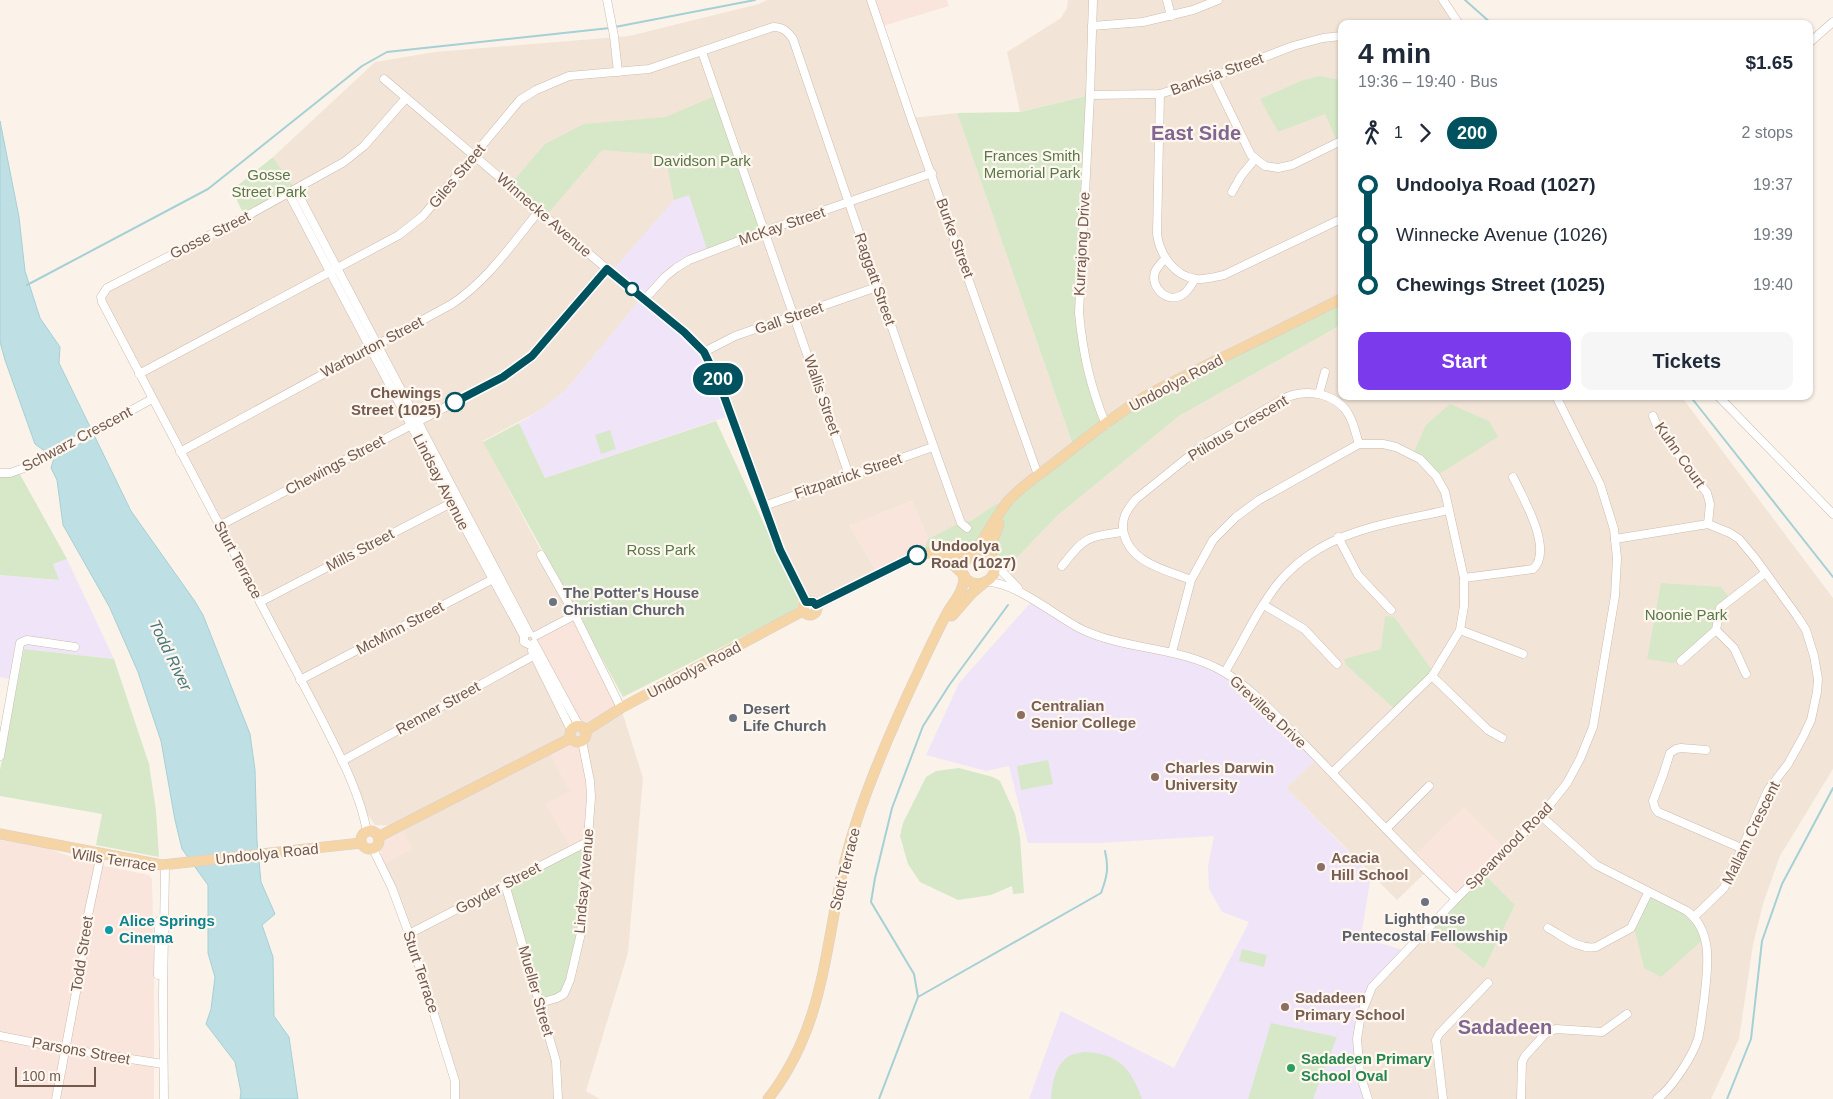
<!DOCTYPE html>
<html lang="en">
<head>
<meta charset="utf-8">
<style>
	:root { --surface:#fff; --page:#f6f6f7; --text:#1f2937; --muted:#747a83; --accent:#7c3aed }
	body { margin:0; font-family:Helvetica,sans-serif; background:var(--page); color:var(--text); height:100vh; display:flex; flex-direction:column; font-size:19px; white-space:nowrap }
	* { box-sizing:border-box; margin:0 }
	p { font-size:16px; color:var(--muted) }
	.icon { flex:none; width:28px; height:28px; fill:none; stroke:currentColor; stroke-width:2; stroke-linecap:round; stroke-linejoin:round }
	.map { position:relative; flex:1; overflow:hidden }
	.drawer { position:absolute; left:1338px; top:20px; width:475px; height:380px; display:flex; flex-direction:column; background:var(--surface); border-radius:10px; box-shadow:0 1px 4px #0004 }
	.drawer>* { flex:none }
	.badge { padding:0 10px; border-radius:16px; font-size:18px; line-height:32px }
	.scale { position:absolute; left:15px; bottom:12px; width:81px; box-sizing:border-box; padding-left:5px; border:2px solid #745a4e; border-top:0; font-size:14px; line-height:18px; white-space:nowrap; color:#745a4e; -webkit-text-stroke:4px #fef7ef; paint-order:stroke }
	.map>.badge { position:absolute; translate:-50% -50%; box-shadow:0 0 0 2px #fff }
	.legs { display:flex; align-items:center; gap:8px; height:55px; padding:0 20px; font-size:16px }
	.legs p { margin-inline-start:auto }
	.head { display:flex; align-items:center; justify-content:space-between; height:85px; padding:0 20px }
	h1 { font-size:28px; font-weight:600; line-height:38px }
	.cta { display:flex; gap:10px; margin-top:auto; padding:10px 20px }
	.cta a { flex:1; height:58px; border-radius:10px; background:var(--accent); color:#fff; font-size:20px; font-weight:600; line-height:58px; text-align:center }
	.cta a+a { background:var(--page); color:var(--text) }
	ul { padding:0 20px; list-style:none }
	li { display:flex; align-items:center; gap:18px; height:50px; font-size:19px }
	li i { display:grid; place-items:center; width:8px; height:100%; margin:0 6px; background:currentColor }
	li i::after { content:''; width:12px; height:12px; margin:-6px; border:4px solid; border-radius:50%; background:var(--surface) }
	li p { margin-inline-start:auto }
	li:first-child i { background:linear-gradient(#0000 50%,currentColor 0) }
	li:last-child i { background:linear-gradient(currentColor 50%,#0000 0) }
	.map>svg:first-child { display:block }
	.residential { fill:#f2e5d8 }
	.commercial { fill:#fae5dd }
	.education { fill:#f0e5f8 }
	.green { fill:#d6e8c8 }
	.water { fill:#bee0e4; stroke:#a5d0d5 }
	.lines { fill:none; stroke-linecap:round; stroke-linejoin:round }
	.stream { stroke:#a5d0d5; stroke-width:2 }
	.minor-casing { stroke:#cdbbaf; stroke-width:9 }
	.major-casing { stroke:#d8d1cd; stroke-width:11 }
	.minor { stroke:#fff; stroke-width:8 }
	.major { stroke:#f5d4a6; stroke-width:10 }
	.line-1-casing { stroke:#fff; stroke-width:11 }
	.line-1 { stroke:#00535e; stroke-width:8 }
	.stop-1-dot { fill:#fff; stroke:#00535e; stroke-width:2.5 }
	.worship-dot { fill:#6b7280; stroke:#fef7ef; stroke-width:2 }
	.education-dot { fill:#8d6e63; stroke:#fef7ef; stroke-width:2 }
	.culture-dot { fill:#0f9aa8; stroke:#fef7ef; stroke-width:2 }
	.leisure-dot { fill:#2e9e5b; stroke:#fef7ef; stroke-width:2 }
	.labels { text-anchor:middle; stroke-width:4.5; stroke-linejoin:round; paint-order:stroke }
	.street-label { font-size:15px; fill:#745a4e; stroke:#fef7ef }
	.park-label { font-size:15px; fill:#587847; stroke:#fef7ef }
	.stop-label { font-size:15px; font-weight:bold; fill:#745a4e; stroke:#fef7ef; text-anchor:end }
	.worship-label { font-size:15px; font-weight:bold; fill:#5b616d; stroke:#fef7ef; text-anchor:start }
	.education-label { font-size:15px; font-weight:bold; fill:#785e54; stroke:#fef7ef; text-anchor:start }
	.culture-label { font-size:15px; font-weight:bold; fill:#0d838f; stroke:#fef7ef; text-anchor:start }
	.leisure-label { font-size:15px; font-weight:bold; fill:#27864d; stroke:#fef7ef; text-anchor:start }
	.water-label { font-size:16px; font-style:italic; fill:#46787f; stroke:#fef7ef }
	.district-label { font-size:20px; font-weight:bold; fill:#806690; stroke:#fef7ef }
</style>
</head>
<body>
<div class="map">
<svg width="1833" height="1099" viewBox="0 0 1833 1099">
	<rect width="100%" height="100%" fill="#fbf3e9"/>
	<g class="residential">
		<path d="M 767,0 L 871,0 L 911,118 L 957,113 L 1074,448 L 1004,504 L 996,504 L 972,520 L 955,525 L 928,539 L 912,501 L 850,526 L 878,574 L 813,602 L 808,601 L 780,550 L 732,415 L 642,297 L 566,390 L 539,411 L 483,441 L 575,615 L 621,708 L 643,778 L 628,953 L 586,1091 L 600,1099 L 455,1099 L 455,1080 L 383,864 L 411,849 L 400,826 L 375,825 L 358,801 L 342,761 L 102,302 L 103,293 L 296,190 L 273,157 L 375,62 L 435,52 L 629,36 L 759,4 Z"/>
		<path d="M 1068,0 L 1443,0 L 1459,24 L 1341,24 L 1341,299 L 1106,425 L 1082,339 L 1089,95 L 1020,112 L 1007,52 L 1061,18 L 1067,8 Z"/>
		<path d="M 1341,325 L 1341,396 L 1681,396 L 1833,598 L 1833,769 L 1780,856 L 1763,904 L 1753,945 L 1739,1039 L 1711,1099 L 1368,1099 L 1357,1039 L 1372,987 L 1431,926 L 1484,969 L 1515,905 L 1427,871 L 1397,900 L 1286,788 L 1100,636 L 1033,600 L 1004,575 L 1011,564 L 1057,516 L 1179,416 Z"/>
	</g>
	<g class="commercial">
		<path d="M 871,0 L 947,0 L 949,6 L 880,27 Z"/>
		<path d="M 912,501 L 928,539 L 923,553 L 878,574 L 850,526 Z"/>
		<path d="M 575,615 L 621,708 L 585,728 L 534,643 L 535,639 Z"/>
		<path d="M 574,738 L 581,738 L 590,781 L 587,842 L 572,850 L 546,804 L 570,791 L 547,749 Z"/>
		<path d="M 1464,807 L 1506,850 L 1483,873 L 1455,894 L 1413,857 Z"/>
		<path d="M 400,826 L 412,849 L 383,864 L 379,843 Z"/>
		<path d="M 0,840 L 44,847 L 89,863 L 149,875 L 152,879 L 154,962 L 154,1099 L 0,1099 Z"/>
	</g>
	<g class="education">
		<path d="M 689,195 L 708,252 L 689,260 L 645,299 L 704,352 L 732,415 L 545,478 L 519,423 L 539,411 L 566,390 L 642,297 L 611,272 L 674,200 Z"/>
		<path d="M 67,559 L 114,659 L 24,649 L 18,681 L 0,677 L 0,575 L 58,580 L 53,564 Z"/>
		<path d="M 1033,600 L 1085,631 L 1172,652 L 1225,672 L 1318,758 L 1286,788 L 1371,875 L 1361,937 L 1406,951 L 1372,987 L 1357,1039 L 1368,1099 L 1029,1099 L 1061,1011 L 1174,1068 L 1249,922 L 1222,912 L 1209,889 L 1208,866 L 1214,836 L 1100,843 L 1028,843 L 1009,766 L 986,771 L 926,755 L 959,683 Z"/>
	</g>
	<g class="green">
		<path d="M 1319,76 L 1341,80 L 1341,141 L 1338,143 L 1325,114 L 1278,132 L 1260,99 L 1301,81 Z"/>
		<path d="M 717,95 L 765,231 L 708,252 L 689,195 L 674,200 L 665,155 L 602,150 L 546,216 L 509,186 L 545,144 L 584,124 L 666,117 Z"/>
		<path d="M 1090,95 L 1082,339 L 1106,424 L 1125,410 L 1341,299 L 1341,325 L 1179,416 L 1057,516 L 1011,564 L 1004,575 L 994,566 L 995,529 L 1010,504 L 1074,448 L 957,113 L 1020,112 Z"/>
		<path d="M 273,157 L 296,190 L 245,217 L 232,190 Z"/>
		<path d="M 1450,404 L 1489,421 L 1498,437 L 1436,476 L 1413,454 L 1426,425 Z"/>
		<path d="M 716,421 L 799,599 L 797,609 L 623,697 L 483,442 L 519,423 L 545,478 Z"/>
		<path d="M 610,430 L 616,449 L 601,454 L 595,435 Z"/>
		<path d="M 18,471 L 67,559 L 53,564 L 59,580 L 0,575 L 0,473 Z"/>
		<path d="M 996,504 L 1004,504 L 972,553 L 923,553 L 928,539 L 955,525 L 972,520 Z"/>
		<path d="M 1661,583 L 1721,587 L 1731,600 L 1720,608 L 1716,630 L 1681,661 L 1672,663 L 1647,659 Z"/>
		<path d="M 1385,616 L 1394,617 L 1434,673 L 1396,710 L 1346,665 L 1344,659 L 1381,649 Z"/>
		<path d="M 24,649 L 114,659 L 149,764 L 156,811 L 159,857 L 96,845 L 102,814 L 0,796 L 0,770 Z"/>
		<path d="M 1048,760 L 1053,784 L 1021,790 L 1017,766 Z"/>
		<path d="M 959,768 L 993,777 L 1000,781 L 1015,814 L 1020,837 L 1024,893 L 1013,894 L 1012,886 L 991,895 L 958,900 L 920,882 L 908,864 L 900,836 L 903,823 L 926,777 L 936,771 Z"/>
		<path d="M 587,842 L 581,933 L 564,994 L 540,1003 L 505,884 Z"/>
		<path d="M 1483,873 L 1515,905 L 1484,969 L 1431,926 Z"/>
		<path d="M 1648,893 L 1687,911 L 1705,938 L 1661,977 L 1644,968 L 1635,931 L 1631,928 Z"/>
		<path d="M 1242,949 L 1267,955 L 1264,967 L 1239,961 Z"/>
		<path d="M 1271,1023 L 1337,1037 L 1313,1099 L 1248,1099 Z"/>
		<path d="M 1083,1052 C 1118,1053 1131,1068 1142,1099 L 1051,1099 C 1052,1084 1055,1063 1071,1055 C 1074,1054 1080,1053 1083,1052 Z"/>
	</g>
	<path class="water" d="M 0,121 L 19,217 L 25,271 L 40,318 L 60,347 L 59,363 L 131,511 L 194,600 L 203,615 L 250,734 L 255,770 L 257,841 L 261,882 L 275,914 L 262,925 L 273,957 L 274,1016 L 289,1037 L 298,1099 L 240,1099 L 241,1092 L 235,1062 L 206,1024 L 211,1009 L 215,977 L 208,953 L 208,885 L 182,849 L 175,820 L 161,741 L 138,672 L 109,606 L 63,525 L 57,480 L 51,468 L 54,458 L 35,444 L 5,360 L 0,342 Z"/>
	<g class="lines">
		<g class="stream">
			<path d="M 1465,0 L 1492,24"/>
			<path d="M 615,27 L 755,0"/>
			<path d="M 27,285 L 208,189 L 362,66 L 387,52 L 610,28"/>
			<path d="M 1690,396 L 1833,577"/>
			<path d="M 918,997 L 1101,893 C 1107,877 1109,868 1105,851"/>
			<path d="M 879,1099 L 918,997 L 914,974 L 871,902 L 875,878 L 892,808 L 923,726 L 950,684 L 1008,605"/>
			<path d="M 1727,1099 L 1751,1039 L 1762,941 L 1782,884 L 1833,788"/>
		</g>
		<defs>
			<g id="minor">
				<path d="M 607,0 L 614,36 L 618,72"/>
				<path d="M 871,0 L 911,118 L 1038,475"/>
				<path d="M 1093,0 L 1090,95 L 1079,313 C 1083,354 1090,386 1106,425"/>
				<path d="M 1167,0 L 1171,16"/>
				<path d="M 1443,0 L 1459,24"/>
				<path d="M 1092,26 L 1143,22 L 1193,10 L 1218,0"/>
				<path d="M 1809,43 L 1833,22"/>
				<path d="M 702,52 L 849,475"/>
				<path d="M 1213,77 L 1251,155 L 1265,166 L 1278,168 L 1292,165 L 1341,141"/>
				<path d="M 384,79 L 607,269 L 684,333 L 704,352 L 720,385 L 780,550 L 806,602"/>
				<path d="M 1160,94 L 1157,234 C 1160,255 1174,276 1196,279 C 1206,280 1215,277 1224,275 L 1341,219"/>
				<path d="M 1090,95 L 1160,94 L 1213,77 L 1293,46 L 1323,38 L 1341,36"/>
				<path d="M 296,190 L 529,633"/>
				<path d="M 1232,192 L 1241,176 L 1255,159"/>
				<path d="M 289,194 L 472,541 L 524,636 L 524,642 L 530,645"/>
				<path d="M 1165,259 C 1161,263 1157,267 1155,272 C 1150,287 1167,304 1182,295 C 1188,292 1191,285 1195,279"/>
				<path d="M 645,299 L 665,277 L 676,268 L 689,260 L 765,231 L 932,173"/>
				<path d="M 704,352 L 735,336 L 877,287"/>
				<path d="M 139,374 L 399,235 L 423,216 L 520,100 L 536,90 L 569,76 L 649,69 L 773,27 C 783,27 787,31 793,39 C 848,201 903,363 961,523 L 967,528"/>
				<path d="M 1319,394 L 1325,372"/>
				<path d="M 1718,396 L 1833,514"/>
				<path d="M 1653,416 L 1657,426 L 1707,493 L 1710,504 L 1708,524"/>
				<path d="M 180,452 L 452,304 C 488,280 512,244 539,211"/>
				<path d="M 0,473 L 10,473 L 30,466 L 152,399"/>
				<path d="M 764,506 L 933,447"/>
				<path d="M 219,526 L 503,377 L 532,356 L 607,269"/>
				<path d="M 1338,537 L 1358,575 L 1391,610"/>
				<path d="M 1615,539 L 1708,524 L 1730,533 L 1739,539 L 1755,558 L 1797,616 L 1806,630 L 1814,656 L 1818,679 L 1817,692 L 1811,720 L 1803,737 L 1788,764 L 1768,790 L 1724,888 L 1694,917"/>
				<path d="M 541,555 L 575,615 L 621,708"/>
				<path d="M 993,562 L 1018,588"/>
				<path d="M 1062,566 C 1085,537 1086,537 1123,532"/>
				<path d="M 1464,578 L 1533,569 C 1554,550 1523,498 1513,477"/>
				<path d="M 1191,580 C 1166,570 1131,563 1124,534 C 1120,520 1127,509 1136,499 L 1203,445 L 1287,397 C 1308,389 1337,393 1349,415 C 1354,424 1356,435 1359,444"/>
				<path d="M 986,582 C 1015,581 1056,617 1083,630 C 1129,651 1179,646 1224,672 C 1252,688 1282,722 1305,745 C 1356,797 1404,850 1456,899"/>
				<path d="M 260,602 L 455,501"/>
				<path d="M 1264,605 L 1304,629 L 1337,664"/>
				<path d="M 1460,630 L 1523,654"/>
				<path d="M 1716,630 L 1734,648 L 1746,674"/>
				<path d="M 535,636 L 575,615"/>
				<path d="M 534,643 L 579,726"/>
				<path d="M 532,651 L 571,730"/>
				<path d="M 1172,652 L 1191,580 L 1213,540 L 1236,517 L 1259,500 L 1359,444 L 1383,444 L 1396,447 L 1420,459 L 1436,476 L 1445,492 L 1464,578 L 1464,606 L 1460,630 L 1432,676 L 1333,772"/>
				<path d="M 1681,661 L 1716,630 L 1720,608 L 1765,573"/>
				<path d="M 1225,672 C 1242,644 1259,606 1280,581 C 1324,530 1386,524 1448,510"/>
				<path d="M 1432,676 L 1488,730 L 1502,738"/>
				<path d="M 300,680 L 495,578"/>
				<path d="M 1706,750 L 1681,748 L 1676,749 L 1670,753 L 1663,775 L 1653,801 L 1655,808 L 1658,812 L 1741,848"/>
				<path d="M 0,756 L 20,643 L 27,640 L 75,647"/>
				<path d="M 342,761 L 533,656"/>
				<path d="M 1541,816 L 1596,865 L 1687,911 C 1715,933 1707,970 1704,1001 C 1702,1013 1701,1027 1698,1039 C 1692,1057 1672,1088 1657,1099"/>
				<path d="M 1386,829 L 1429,786"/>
				<path d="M 367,832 C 360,792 339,754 321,718 L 102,302 L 101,297 L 107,288 L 245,217 L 344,162 L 364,146 L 406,98"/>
				<path d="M 373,849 L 392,888 L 409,934 L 455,1081 L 455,1099"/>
				<path d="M 505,884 L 556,1061 L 558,1099"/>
				<path d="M 1548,928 C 1563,936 1578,950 1596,947 L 1631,928 L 1648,893"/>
				<path d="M 409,934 L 587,842"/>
				<path d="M 158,975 L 159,921"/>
				<path d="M 540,1003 L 557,998 L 564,994 L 570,980 L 581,933 L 591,797 L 590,781 L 582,741"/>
				<path d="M 0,1036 L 66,1049 L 163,1064"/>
				<path d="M 56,1099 L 86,939 L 88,915 L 100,859"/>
				<path d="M 164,1099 L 163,996 L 165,867"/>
				<path d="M 1368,1099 L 1360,1074 L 1357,1039 L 1361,1014 L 1372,987 L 1456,899 L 1541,816 L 1567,783 L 1580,759 L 1593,727 L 1615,596 L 1617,558 L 1615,539 L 1614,529 L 1600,484 L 1556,396"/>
				<path d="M 1443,1099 L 1436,1040 L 1439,1034 L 1488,983"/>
				<path d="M 1521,1099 L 1522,1062 L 1525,1056 L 1546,1033 L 1556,1029 L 1602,1032 L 1627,1014"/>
			</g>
			<g id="major">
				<path d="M 969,555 C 991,544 1005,573 985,582 C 980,585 975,584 970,582 C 950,570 972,555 979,545 C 989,531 997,515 1008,501 C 1020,488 1035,477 1049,467 C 1079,444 1109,419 1141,399 C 1164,385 1190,374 1215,361 C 1257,341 1299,320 1341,299"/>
				<path d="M 936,558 L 951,563 L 963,574"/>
				<path d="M 992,560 L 991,545 L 999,524"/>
				<circle cx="810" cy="608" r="7"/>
				<path d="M 816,605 L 917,555 L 935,552 L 968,555"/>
				<path d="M 952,616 L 972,593 L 985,582"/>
				<circle cx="578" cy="734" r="8"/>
				<path d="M 585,731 L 621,708 L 803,611"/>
				<circle cx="370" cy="840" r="9"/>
				<path d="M 0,834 L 162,865 L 361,843"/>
				<path d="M 378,837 L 571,738"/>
				<path d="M 768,1099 C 821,1031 824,959 841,878 C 848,845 859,812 871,781 C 886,742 903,704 921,666 C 929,649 937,632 946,615 C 953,602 965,591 964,575"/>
			</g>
		</defs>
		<use href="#minor" class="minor-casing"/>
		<use href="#major" class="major-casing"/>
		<use href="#minor" class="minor"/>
		<use href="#major" class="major"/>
	</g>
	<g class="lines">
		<defs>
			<path id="line-1" d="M 455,402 L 503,377 L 532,356 L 607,269 L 684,332 L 704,352 L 720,385 L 780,550 L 806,602 L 813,602 L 816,605 L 917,555"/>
		</defs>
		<use href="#line-1" class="line-1-casing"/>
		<use href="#line-1" class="line-1"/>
	</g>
	<g class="stop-1-dot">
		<circle cx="632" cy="289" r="6"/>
		<circle cx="455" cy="402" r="9"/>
		<circle cx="917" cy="555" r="9"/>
	</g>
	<g class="worship-dot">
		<circle cx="553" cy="602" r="5"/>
		<circle cx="733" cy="718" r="5"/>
		<circle cx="1425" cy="902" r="5"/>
	</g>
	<g class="education-dot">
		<circle cx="1021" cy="715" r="5"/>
		<circle cx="1155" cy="777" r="5"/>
		<circle cx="1321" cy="867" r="5"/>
		<circle cx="1285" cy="1007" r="5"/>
	</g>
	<circle class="culture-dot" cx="109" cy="930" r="5"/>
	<circle class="leisure-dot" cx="1291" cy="1068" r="5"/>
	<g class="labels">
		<g class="street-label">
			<text transform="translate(1217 74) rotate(-20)" y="5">Banksia Street</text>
			<text transform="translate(457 176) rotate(-50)" y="5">Giles Street</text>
			<text transform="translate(544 215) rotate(41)" y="5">Winnecke Avenue</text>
			<text transform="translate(782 226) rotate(-19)" y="5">McKay Street</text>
			<text transform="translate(210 235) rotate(-27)" y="5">Gosse Street</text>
			<text transform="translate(955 238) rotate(70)" y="5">Burke Street</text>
			<text transform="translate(1082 244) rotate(-87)" y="5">Kurrajong Drive</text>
			<text transform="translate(875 279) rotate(71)" y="5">Raggatt Street</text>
			<text transform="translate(789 318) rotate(-19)" y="5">Gall Street</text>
			<text transform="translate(372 347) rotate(-28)" y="5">Warburton Street</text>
			<text transform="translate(1176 383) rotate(-28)" y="5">Undoolya Road</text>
			<text transform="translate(822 395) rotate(71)" y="5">Wallis Street</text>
			<text transform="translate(1238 428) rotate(-31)" y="5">Ptilotus Crescent</text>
			<text transform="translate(77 439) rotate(-28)" y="5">Schwarz Crescent</text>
			<text transform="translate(1680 455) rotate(55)" y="5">Kuhn Court</text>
			<text transform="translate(335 465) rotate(-28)" y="5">Chewings Street</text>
			<text transform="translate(848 476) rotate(-19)" y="5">Fitzpatrick Street</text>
			<text transform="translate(441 482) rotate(63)" y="5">Lindsay Avenue</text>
			<text transform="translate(360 550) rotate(-28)" y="5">Mills Street</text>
			<text transform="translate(238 560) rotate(62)" y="5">Sturt Terrace</text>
			<text transform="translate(400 628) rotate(-28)" y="5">McMinn Street</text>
			<text transform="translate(694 670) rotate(-28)" y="5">Undoolya Road</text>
			<text transform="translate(438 708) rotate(-29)" y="5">Renner Street</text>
			<text transform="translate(1268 712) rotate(43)" y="5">Grevillea Drive</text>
			<text transform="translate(1751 833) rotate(-64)" y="5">Mallam Crescent</text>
			<text transform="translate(1509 846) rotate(-45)" y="5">Spearwood Road</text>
			<text transform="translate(267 854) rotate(-6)" y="5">Undoolya Road</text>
			<text transform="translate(114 860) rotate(9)" y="5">Wills Terrace</text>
			<text transform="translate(845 869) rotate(-76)" y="5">Stott Terrace</text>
			<text transform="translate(584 881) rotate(-85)" y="5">Lindsay Avenue</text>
			<text transform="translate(498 888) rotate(-28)" y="5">Goyder Street</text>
			<text transform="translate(82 954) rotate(-81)" y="5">Todd Street</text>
			<text transform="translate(421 972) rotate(72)" y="5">Sturt Terrace</text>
			<text transform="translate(536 991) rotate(74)" y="5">Mueller Street</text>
			<text transform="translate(81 1051) rotate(10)" y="5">Parsons Street</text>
		</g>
		<g class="park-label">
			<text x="1032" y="161">Frances Smith<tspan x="1032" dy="17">Memorial Park</tspan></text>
			<text x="702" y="166">Davidson Park</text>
			<text x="269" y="180">Gosse<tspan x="269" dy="17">Street Park</tspan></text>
			<text x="661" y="555">Ross Park</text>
			<text x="1686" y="620">Noonie Park</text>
		</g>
		<g class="stop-label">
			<text x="441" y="398">Chewings<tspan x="441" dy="17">Street (1025)</tspan></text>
			<text x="931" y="551" text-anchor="start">Undoolya<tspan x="931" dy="17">Road (1027)</tspan></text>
		</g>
		<g class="worship-label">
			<text x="563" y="598">The Potter's House<tspan x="563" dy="17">Christian Church</tspan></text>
			<text x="743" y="714">Desert<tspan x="743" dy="17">Life Church</tspan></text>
			<text x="1425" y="924" text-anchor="middle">Lighthouse<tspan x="1425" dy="17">Pentecostal Fellowship</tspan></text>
		</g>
		<g class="education-label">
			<text x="1031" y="711">Centralian<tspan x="1031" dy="17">Senior College</tspan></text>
			<text x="1165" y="773">Charles Darwin<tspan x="1165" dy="17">University</tspan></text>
			<text x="1331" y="863">Acacia<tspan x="1331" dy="17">Hill School</tspan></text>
			<text x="1295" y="1003">Sadadeen<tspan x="1295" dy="17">Primary School</tspan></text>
		</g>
		<g class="culture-label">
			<text x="119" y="926">Alice Springs<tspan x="119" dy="17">Cinema</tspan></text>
		</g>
		<g class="leisure-label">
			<text x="1301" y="1064">Sadadeen Primary<tspan x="1301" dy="17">School Oval</tspan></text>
		</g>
		<g class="water-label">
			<text transform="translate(171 655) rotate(64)" y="6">Todd River</text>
		</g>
		<g class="district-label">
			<text x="1196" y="140">East Side</text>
			<text x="1505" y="1034">Sadadeen</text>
		</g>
	</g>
</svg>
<div class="scale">100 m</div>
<b class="badge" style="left:718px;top:379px;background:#00535e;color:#fff">200</b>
<section class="drawer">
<div class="head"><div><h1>4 min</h1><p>19:36 – 19:40 · Bus</p></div><b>$1.65</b></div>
<div class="legs"><svg class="icon" aria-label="walk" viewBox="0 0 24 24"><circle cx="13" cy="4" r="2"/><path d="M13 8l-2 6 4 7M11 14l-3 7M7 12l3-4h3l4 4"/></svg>1<svg class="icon" aria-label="forward" viewBox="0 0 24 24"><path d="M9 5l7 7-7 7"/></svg><b class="badge" style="background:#00535e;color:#fff">200</b><p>2 stops</p></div>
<ul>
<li><i style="color:#00535e"></i><b>Undoolya Road (1027)</b><p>19:37</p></li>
<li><i style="color:#00535e"></i><span>Winnecke Avenue (1026)</span><p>19:39</p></li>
<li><i style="color:#00535e"></i><b>Chewings Street (1025)</b><p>19:40</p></li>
</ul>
<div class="cta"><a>Start</a><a>Tickets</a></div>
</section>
</div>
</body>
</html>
